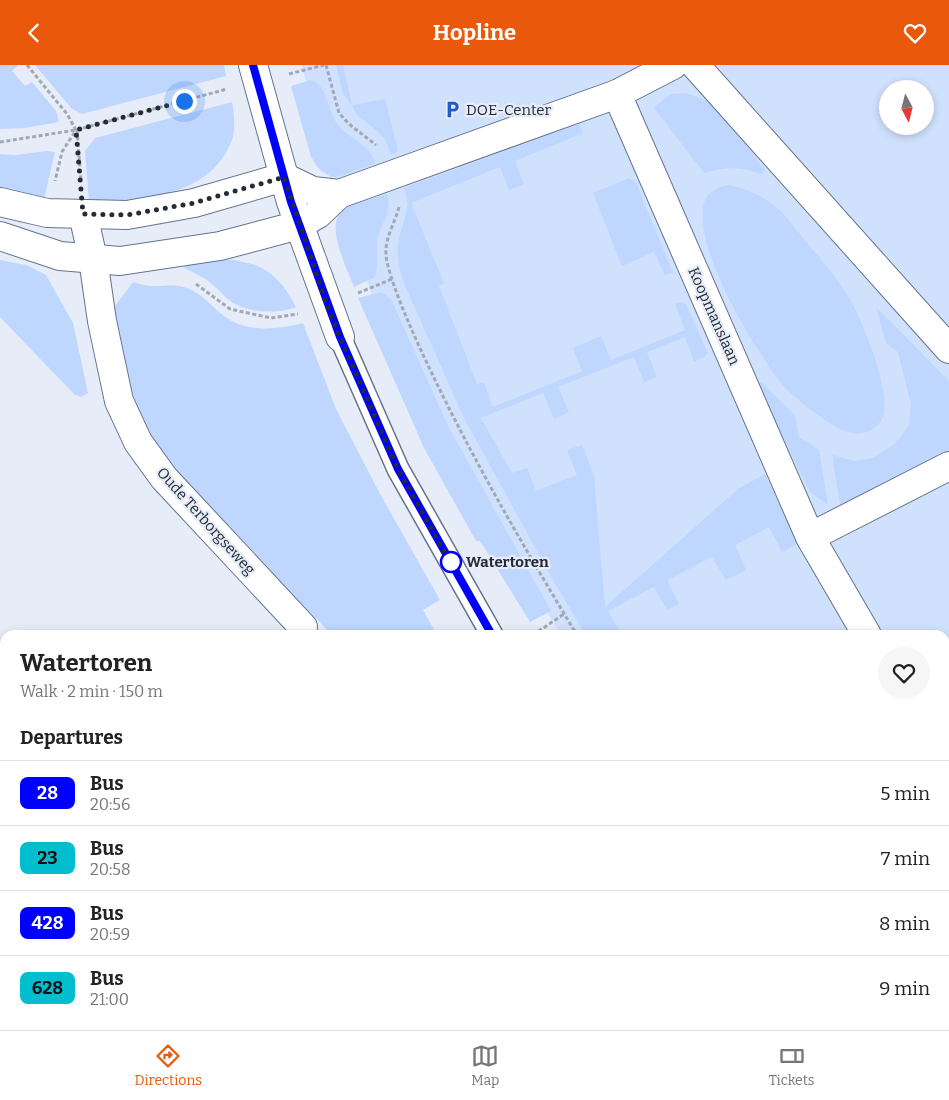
<!DOCTYPE html>
<html lang="en">
<head>
<meta charset="utf-8">
<style>
	:root { --surface:#fff; --page:#f6f6f6; --text:#222; --muted:#767676; --line:#e0e0e0; --accent:#ea580c }
	body { margin:0; font-family:Bitter,serif; background:var(--page); color:var(--text); height:100vh; display:flex; flex-direction:column; font-size:19px; white-space:nowrap }
	* { box-sizing:border-box; margin:0 }
	p { font-size:16px; color:var(--muted) }
	.icon { flex:none; width:28px; height:28px; fill:none; stroke:currentColor; stroke-width:2; stroke-linecap:round; stroke-linejoin:round }
	.map { position:relative; flex:1; overflow:hidden }
	.sheet { position:absolute; left:0px; top:565px; width:950px; height:400px; display:flex; flex-direction:column; background:var(--surface); border-radius:15px 15px 0 0; box-shadow:0 2px 8px #0003 }
	.sheet>* { flex:none }
	.badge { padding:0 10px; border-radius:8px; font-size:18px; line-height:32px }
	.needle { width:32px; rotate:173deg }
	.buttons { position:absolute; left:879px; top:15px; display:grid; gap:10px }
	.buttons a { display:grid; place-items:center; width:55px; height:55px; border-radius:50%; background:var(--surface); box-shadow:0 2px 8px #0003; font-size:25px }
	.you { position:absolute; width:25px; height:25px; margin:-12px; border:4px solid #fff; border-radius:50%; background:#1a73e8; box-shadow:0 0 0 8px #1a73e833 }
	.map>.badge { position:absolute; translate:-50% -50%; box-shadow:0 0 0 2px #fff }
	h2 { padding:0 20px; font-size:19px; line-height:45px }
	.round { display:grid; place-items:center; flex:none; width:52px; height:52px; border-radius:26px; background:var(--page) }
	.head { display:flex; align-items:center; justify-content:space-between; height:85px; padding:0 20px }
	h1 { font-size:24px; font-weight:700; line-height:38px }
	ul { padding:0; list-style:none }
	li { display:flex; align-items:center; gap:15px; height:65px; padding:0 20px; border-top:1px solid var(--line) }
	li div { flex:1 }
	li b { display:block; font-size:19px }
	li em { font-style:normal }
	li .badge { min-width:55px; font-weight:700; text-align:center }
	header { display:flex; justify-content:space-between; align-items:center; height:65px; padding:0 20px; background:var(--accent); color:#fff; font-size:22px; font-weight:700 }
	.dock { display:flex; justify-content:space-around; align-items:center; height:70px; border-top:1px solid var(--line); background:var(--surface); font-size:14px; color:var(--muted) }
	.dock a { display:grid; justify-items:center; gap:2px }
	.dock .on { color:var(--accent) }
	.map>svg:first-child { display:block }
	.built { fill:#d0e1fe; fill-rule:evenodd }
	.green { fill:#bfd6fe }
	.lines { fill:none; stroke-linecap:round; stroke-linejoin:round }
	.lane-casing { stroke:#64738d; stroke-width:24 }
	.street-casing { stroke:#64738d; stroke-width:30 }
	.path { stroke:#a1a8b3; stroke-width:3; stroke-dasharray:4 2.5; stroke-linecap:butt }
	.lane { stroke:#fff; stroke-width:21 }
	.street { stroke:#fff; stroke-width:28 }
	.line-casing { stroke:#fff; stroke-width:11 }
	.line { stroke:#00f; stroke-width:8 }
	.walk { stroke:#242b36; stroke-width:5; stroke-dasharray:0 9 }
	.stop-dot { fill:#fff; stroke:#00f; stroke-width:2.5 }
	.labels { text-anchor:middle; stroke-width:4.5; stroke-linejoin:round; paint-order:stroke }
	.poi-label { font-size:15px; fill:#242b36; stroke:#e6edf9; text-anchor:start }
	.street-label { font-size:15px; fill:#242b36; stroke:#e6edf9 }
	.stop-label { font-size:15px; font-weight:bold; fill:#242b36; stroke:#e6edf9; text-anchor:start }
</style>
</head>
<body>
<header><svg class="icon" aria-label="back" viewBox="0 0 24 24"><path d="M15 5l-7 7 7 7"/></svg>Hopline<svg class="icon" aria-label="heart" viewBox="0 0 24 24"><path d="M12 20l-8-8c-3-5 5-10 8-4 3-6 11-1 8 4z"/></svg></header>
<div class="map">
<svg width="949" height="965" viewBox="0 0 949 965">
	<rect width="100%" height="100%" fill="#e6edf9"/>
	<path class="built" d="M 302,0 L 949,0 L 949,965 L 802,965 L 799,960 L 945,960 L 945,570 L 561,570 L 428,352 L 377,247 L 311,40 ZM 888,24 L 925,24 L 925,61 L 888,61 Z"/>
	<g class="green">
		<path d="M 0,0 L 18,0 L 12,6 L 25,21 L 32,17 L 56,46 L 59,57 L 25,63 L 0,64 Z"/>
		<path d="M 35,0 L 224,0 L 226,11 L 82,49 L 72,44 Z"/>
		<path d="M 336,0 L 343,0 L 352,40 L 385,34 L 398,85 L 396,89 L 391,89 L 385,74 L 377,66 L 357,50 L 352,40 L 343,29 Z"/>
		<path d="M 311,15 C 327,19 327,44 336,57 C 343,69 358,74 368,85 C 371,88 373,93 376,98 L 341,111 L 331,112 L 319,104 L 311,92 L 291,21 Z"/>
		<path d="M 687,28 L 707,36 L 734,63 L 765,105 L 761,109 C 740,102 726,101 704,108 L 654,43 L 670,29 Z"/>
		<path d="M 232,37 C 234,49 236,63 232,75 C 215,118 176,129 135,134 C 119,135 104,137 89,136 L 85,86 L 95,73 Z"/>
		<path d="M 579,59 L 583,68 L 515,96 L 524,119 L 509,125 L 500,102 L 411,138 L 444,218 L 439,221 L 477,319 L 484,318 L 493,342 L 582,306 L 573,283 L 601,271 L 611,295 L 685,265 L 675,239 L 682,237 L 686,239 L 708,288 L 704,292 L 694,297 L 685,272 L 647,287 L 657,312 L 644,317 L 634,292 L 558,322 L 569,347 L 554,354 L 543,328 L 481,353 L 512,408 L 527,403 L 536,426 L 577,410 L 567,385 L 582,380 L 594,410 L 605,542 L 738,424 L 765,409 L 796,472 L 795,480 L 782,487 L 769,462 L 735,480 L 746,505 L 726,515 L 712,492 L 667,515 L 679,539 L 667,545 L 654,522 L 608,546 L 622,570 L 586,570 L 553,515 L 464,353 L 403,216 C 400,205 397,193 398,181 C 400,159 413,146 404,123 Z"/>
		<path d="M 46,86 L 55,87 L 44,134 L 0,125 L 0,89 L 16,90 Z"/>
		<path d="M 629,113 L 636,117 L 673,208 L 665,210 L 654,187 L 622,201 L 593,128 Z"/>
		<path d="M 729,120 C 745,123 763,131 776,142 C 784,148 790,157 796,165 C 816,188 838,213 853,240 C 865,263 891,327 883,352 C 880,359 874,364 867,367 C 857,370 847,368 838,363 C 817,351 796,335 779,316 C 773,309 768,299 762,291 C 741,259 691,174 705,135 C 709,125 720,122 729,120 Z"/>
		<path d="M 387,129 C 393,153 380,155 377,177 C 376,189 379,200 375,212 L 354,222 C 347,203 324,160 343,145 C 352,138 375,133 387,129 Z"/>
		<path d="M 0,195 L 26,200 L 46,210 L 73,258 L 88,328 L 81,332 L 74,329 L 0,252 Z"/>
		<path d="M 235,195 C 242,197 251,198 258,201 C 276,209 288,226 296,242 C 280,249 250,248 235,239 C 227,235 221,227 214,221 C 206,213 194,208 184,203 L 185,200 L 207,196 Z"/>
		<path d="M 133,217 C 139,219 146,221 152,221 C 167,222 173,217 189,224 C 201,229 210,239 219,247 C 244,269 274,265 303,258 L 336,344 L 380,429 L 440,535 L 423,545 L 437,570 L 332,570 L 173,403 L 147,365 L 128,318 L 112,245 Z"/>
		<path d="M 381,227 L 391,234 L 449,363 L 551,546 L 530,557 L 480,476 L 476,476 L 424,383 L 358,233 Z"/>
		<path d="M 876,242 L 949,316 L 949,385 L 841,445 L 833,398 L 833,390 L 854,396 L 873,393 L 896,378 L 909,361 L 911,339 L 898,287 L 886,278 Z"/>
		<path d="M 756,318 L 762,318 L 795,350 L 799,372 L 819,385 L 828,440 L 810,427 Z"/>
		<path d="M 949,926 L 949,965 L 880,965 L 889,960 L 945,960 L 945,928 Z"/>
		<path d="M 827,960 L 866,960 L 869,965 L 830,965 Z"/>
	</g>
	<g class="lines">
		<defs>
			<path id="lane" d="M 340,272 L 398,404 L 492,570"/>
			<g id="street">
				<path d="M 253,0 L 291,137 L 340,272"/>
				<path d="M 695,0 L 949,284"/>
				<path d="M 617,29 L 673,0"/>
				<path d="M 284,112 L 313,126 L 339,129"/>
				<path d="M 0,137 L 47,148 L 127,150 L 194,138 L 284,112"/>
				<path d="M 83,149 L 93,194 L 102,256 L 119,336 L 138,377 L 164,413 L 303,562"/>
				<path d="M 0,171 L 60,191 L 120,196 L 220,181 L 299,160 L 318,149 L 339,129 L 617,29 L 810,472 L 867,570"/>
				<path d="M 810,472 L 949,401"/>
				<path d="M 945,775 L 949,781"/>
				<path d="M 0,934 L 5,929"/>
				<path d="M 686,960 L 691,965"/>
				<path d="M 759,960 L 762,965"/>
				<path d="M 726,965 L 735,960"/>
			</g>
		</defs>
		<use href="#lane" class="lane-casing"/>
		<use href="#street" class="street-casing"/>
		<g class="path">
			<path d="M 27,0 L 67,49 L 76,65 L 62,87 L 55,116"/>
			<path d="M 326,0 L 339,48 L 349,59 L 376,80"/>
			<path d="M 289,9 L 324,0"/>
			<path d="M 77,65 L 81,116"/>
			<path d="M 0,77 L 76,65 L 227,24"/>
			<path d="M 399,142 C 395,158 385,172 386,189 C 386,197 390,207 392,215 C 400,238 409,259 419,281 C 465,381 520,476 577,570"/>
			<path d="M 196,219 L 230,244 L 271,253 L 298,249"/>
			<path d="M 358,228 L 392,214"/>
			<path d="M 533,570 L 564,549"/>
			<path d="M 817,960 L 820,965"/>
		</g>
		<use href="#lane" class="lane"/>
		<use href="#street" class="street"/>
	</g>
	<g class="lines">
		<defs>
			<path id="line" d="M 253,0 L 291,137 L 340,272 L 398,404 L 492,570"/>
		</defs>
		<use href="#line" class="line-casing"/>
		<use href="#line" class="line"/>
		<path class="walk" d="M 184,36 L 76,65 L 83,149 L 127,150 L 194,138 L 284,112 L 327,240 L 340,272 L 398,404 L 454,504 L 451,497"/>
	</g>
	<defs>
		<symbol id="parking-bare" viewBox="-9 -9 18 18"><path d="M-3.5-5.5H1a3.5 3.5 0 0 1 0 7H-1V5.5H-3.5ZM-1-3.4V-.6H.8a1.4 1.4 0 0 0 0-2.8Z" fill="#225bc8" stroke="#e6edf9" stroke-width="2.5" paint-order="stroke"/></symbol>
	</defs>
	<g fill-rule="evenodd">
		<use href="#parking-bare" x="440" y="32" width="25" height="25"/>
	</g>
	<circle class="stop-dot" cx="451" cy="497" r="10"/>
	<g class="labels">
		<g class="poi-label">
			<text x="466" y="50">DOE-Center</text>
		</g>
		<g class="street-label">
			<text transform="translate(714 251) rotate(66)" y="5">Koopmanslaan</text>
			<text transform="translate(206 456) rotate(48)" y="5">Oude Terborgseweg</text>
		</g>
		<g class="stop-label">
			<text x="466" y="502">Watertoren</text>
		</g>
	</g>
</svg>
<div class="buttons">
<a><svg class="needle" viewBox="-14 -14 28 28"><path d="M0-13l5 13h-10z" fill="#e53935"/><path d="M0 13l5-13h-10z" fill="#767676"/></svg></a>
</div>
<div class="you" style="left:184px;top:36px"></div>
<section class="sheet">
<div class="head"><div><h1>Watertoren</h1><p>Walk · 2 min · 150 m</p></div><a class="round"><svg class="icon" aria-label="heart" viewBox="0 0 24 24"><path d="M12 20l-8-8c-3-5 5-10 8-4 3-6 11-1 8 4z"/></svg></a></div>
<h2>Departures</h2>
<ul>
<li><span class="badge" style="background:#00f;color:#fff">28</span><div><b>Bus</b><p>20:56</p></div><em>5 min</em></li>
<li><span class="badge" style="background:#00becd;color:#111">23</span><div><b>Bus</b><p>20:58</p></div><em>7 min</em></li>
<li><span class="badge" style="background:#00f;color:#fff">428</span><div><b>Bus</b><p>20:59</p></div><em>8 min</em></li>
<li><span class="badge" style="background:#00becd;color:#111">628</span><div><b>Bus</b><p>21:00</p></div><em>9 min</em></li>
</ul>
</section>
</div>
<nav class="dock">
<a class="on"><svg class="icon" aria-label="directions" viewBox="0 0 24 24"><path d="M12 3l9 9-9 9-9-9zM9 14v-3h6M13 9l2 2-2 2"/></svg>Directions</a>
<a><svg class="icon" aria-label="map" viewBox="0 0 24 24"><path d="M3 6l6-2 6 2 6-2v14l-6 2-6-2-6 2zM9 4v14M15 6v14"/></svg>Map</a>
<a><svg class="icon" aria-label="tickets" viewBox="0 0 24 24"><path d="M3 7h18v10H3zM15 7v10"/></svg>Tickets</a>
</nav>
</body>
</html>
